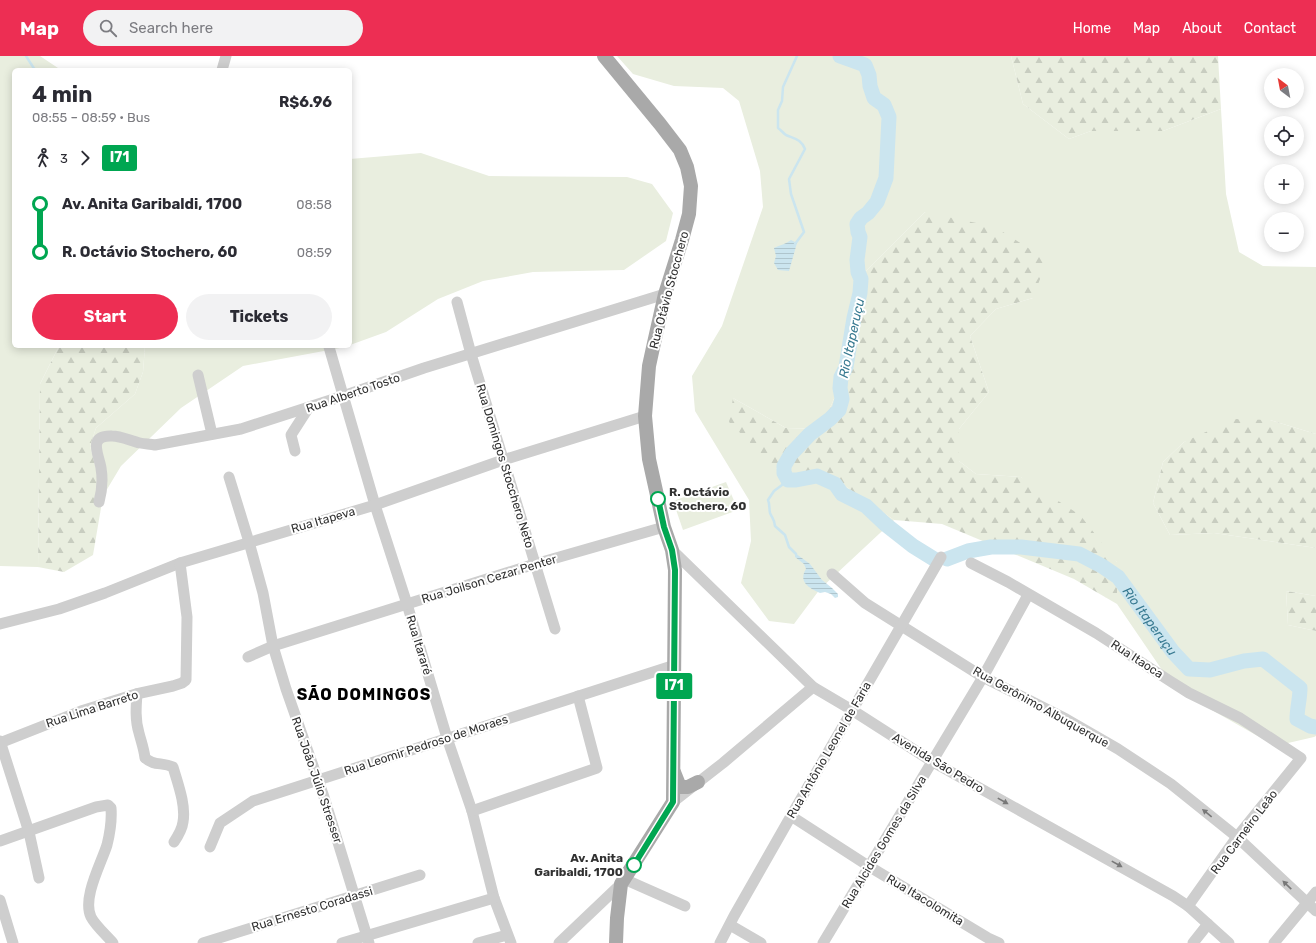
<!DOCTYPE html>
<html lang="en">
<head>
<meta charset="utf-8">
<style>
	:root { --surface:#fff; --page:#f2f2f3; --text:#2b2b33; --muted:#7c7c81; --accent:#ed2e53 }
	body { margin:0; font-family:Rubik,sans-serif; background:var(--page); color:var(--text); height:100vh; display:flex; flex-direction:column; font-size:15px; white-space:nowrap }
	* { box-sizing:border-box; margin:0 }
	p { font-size:13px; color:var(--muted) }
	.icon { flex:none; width:22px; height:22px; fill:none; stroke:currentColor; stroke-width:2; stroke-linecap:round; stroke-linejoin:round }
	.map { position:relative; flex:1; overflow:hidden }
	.sheet { position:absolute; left:12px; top:12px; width:340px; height:280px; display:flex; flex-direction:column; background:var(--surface); border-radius:6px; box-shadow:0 2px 10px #0003 }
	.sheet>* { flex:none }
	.badge { padding:0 8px; border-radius:3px; font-size:14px; line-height:26px }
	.needle { width:26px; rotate:328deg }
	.fabs { position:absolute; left:1264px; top:12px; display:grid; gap:8px }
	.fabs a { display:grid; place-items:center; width:40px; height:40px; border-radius:50%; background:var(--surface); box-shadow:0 2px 10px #0003; font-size:20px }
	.map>.badge { position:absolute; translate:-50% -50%; box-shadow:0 0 0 2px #fff }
	.legs { display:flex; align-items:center; gap:6px; height:44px; padding:0 20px; font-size:13px }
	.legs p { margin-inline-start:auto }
	.headline { display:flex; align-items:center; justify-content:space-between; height:68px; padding:0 20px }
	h1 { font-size:22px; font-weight:700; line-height:30px }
	.cta { display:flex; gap:8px; margin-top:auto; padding:8px 20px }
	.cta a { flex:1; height:46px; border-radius:24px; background:var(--accent); color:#fff; font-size:16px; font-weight:700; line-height:46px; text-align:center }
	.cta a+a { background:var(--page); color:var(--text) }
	ul { padding:0 20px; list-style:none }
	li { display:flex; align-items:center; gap:14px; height:48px; font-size:15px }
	li i { display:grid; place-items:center; width:6px; height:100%; margin:0 5px; background:currentColor }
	li i::after { content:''; width:10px; height:10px; margin:-5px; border:3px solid; border-radius:50%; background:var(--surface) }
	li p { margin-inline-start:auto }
	li:first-child i { background:linear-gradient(#0000 50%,currentColor 0) }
	li:last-child i { background:linear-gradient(currentColor 50%,#0000 0) }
	header { display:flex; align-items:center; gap:24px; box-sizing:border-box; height:56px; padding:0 20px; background:var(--accent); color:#fff }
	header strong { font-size:19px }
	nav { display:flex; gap:22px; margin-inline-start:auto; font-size:14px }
	.search { width:280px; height:36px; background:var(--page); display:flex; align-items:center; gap:10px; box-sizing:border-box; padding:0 14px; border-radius:22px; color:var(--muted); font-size:15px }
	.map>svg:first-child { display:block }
	.grass { fill:#e9eedf }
	.forest { fill:url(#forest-firs) }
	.water { fill:url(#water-rules) }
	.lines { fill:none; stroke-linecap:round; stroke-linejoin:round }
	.stream { stroke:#cbe5ef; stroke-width:2.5 }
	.river { stroke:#cbe5ef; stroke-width:15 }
	.minor { stroke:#cecece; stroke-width:11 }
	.major { stroke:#a9a9a9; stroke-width:14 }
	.oneway { fill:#787878 }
	.line-1-casing { stroke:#fff; stroke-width:9 }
	.line-1 { stroke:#00a651; stroke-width:6 }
	.stop-1-dot { fill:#fff; stroke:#00a651; stroke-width:2 }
	.labels { text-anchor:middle; stroke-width:4; stroke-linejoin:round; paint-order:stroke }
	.street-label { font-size:12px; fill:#313131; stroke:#fff }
	.stop-label { font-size:12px; font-weight:bold; fill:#313131; stroke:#fff; text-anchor:start }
	.water-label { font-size:13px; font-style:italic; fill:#387a91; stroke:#fff }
	.district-label { font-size:16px; font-weight:bold; letter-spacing:1px; fill:#000; stroke:#fff }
</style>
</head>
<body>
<header>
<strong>Map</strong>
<div class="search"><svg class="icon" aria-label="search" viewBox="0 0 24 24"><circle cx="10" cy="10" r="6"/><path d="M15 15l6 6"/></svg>Search here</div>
<nav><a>Home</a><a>Map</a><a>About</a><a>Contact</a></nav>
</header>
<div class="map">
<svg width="1316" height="887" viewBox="0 0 1316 887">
	<defs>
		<pattern id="forest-firs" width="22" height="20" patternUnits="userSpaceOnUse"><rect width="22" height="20" fill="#e9eedf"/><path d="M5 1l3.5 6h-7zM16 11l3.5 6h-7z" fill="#c8cdc0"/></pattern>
		<pattern id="water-rules" width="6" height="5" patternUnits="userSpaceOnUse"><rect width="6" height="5" fill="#cbe5ef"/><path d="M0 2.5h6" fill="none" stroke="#afc5cd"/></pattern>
	</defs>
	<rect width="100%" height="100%" fill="#fff"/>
	<g class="grass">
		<path d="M 0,0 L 40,0 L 61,14 L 14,14 L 14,290 L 59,290 L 40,328 L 38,511 L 0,510 Z"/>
		<path d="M 617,0 L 1011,0 L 1023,48 L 1069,83 L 1091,75 L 1163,75 L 1221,53 L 1226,138 L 1239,196 L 1263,210 L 1316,211 L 1316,378 L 1270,364 L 1184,386 L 1163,406 L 1153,447 L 1170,479 L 1214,477 L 1316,492 L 1316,540 L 1286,535 L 1288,569 L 1316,575 L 1316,680 L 1314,681 L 1275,690 L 1175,633 L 1117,548 L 1117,506 L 1021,421 L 976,418 L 959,405 L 959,373 L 989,336 L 970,280 L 996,253 L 1033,242 L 925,156 L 862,219 L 853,238 L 851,303 L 821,373 L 786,372 L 733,342 L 777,413 L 845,430 L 894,464 L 820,533 L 794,568 L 769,565 L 741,527 L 751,485 L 749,444 L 695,355 L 692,320 L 722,270 L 763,151 L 760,115 L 739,45 L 723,32 L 674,30 L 633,18 Z"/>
		<path d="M 421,97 L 489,120 L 627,121 L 652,128 L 673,157 L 666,185 L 624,214 L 533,216 L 483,225 L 438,243 L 386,276 L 350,289 L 350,103 Z"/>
		<path d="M 145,290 L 346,290 L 340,292 L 243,310 L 181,352 L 121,410 L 103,440 L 90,390 L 96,372 L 135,338 L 143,316 Z"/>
		<path d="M 726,426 L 738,454 L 683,474 L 673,445 Z"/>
	</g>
	<g class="forest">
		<path d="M 1011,0 L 1218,0 L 1221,53 L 1163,75 L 1091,75 L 1069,83 L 1023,48 Z"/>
		<path d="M 925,156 L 995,171 L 1047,204 L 1033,242 L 996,253 L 970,280 L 989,336 L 959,373 L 959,405 L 976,418 L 1021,421 L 1080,459 L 1117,506 L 1117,548 L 1074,523 L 942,468 L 894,464 L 845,430 L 777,413 L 729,366 L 733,342 L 786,372 L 821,373 L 851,303 L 853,238 L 862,219 Z"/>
		<path d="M 59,290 L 145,290 L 143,316 L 135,338 L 96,372 L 90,390 L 103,440 L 93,499 L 64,516 L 38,511 L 40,328 Z"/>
		<path d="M 1234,363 L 1270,364 L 1316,378 L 1316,492 L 1214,477 L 1170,479 L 1153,447 L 1163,406 L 1184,386 Z"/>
		<path d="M 1286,535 L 1316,540 L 1316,575 L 1288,569 Z"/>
	</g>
	<g class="water">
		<path d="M 791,184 L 797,187 L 789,215 L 778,214 L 774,207 L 776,200 L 774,192 C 780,189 786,188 791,184 Z"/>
		<path d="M 795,497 L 810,508 L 822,524 L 832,532 L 838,538 L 838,541 L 835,542 L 831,538 L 825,536 L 820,537 C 809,532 798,526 806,513 L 804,508 L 795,501 Z"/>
	</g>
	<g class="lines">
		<g class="stream">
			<path d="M 26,0 L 35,14"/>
			<path d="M 795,188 L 804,176 L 791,138 L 789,123 L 805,93 C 801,83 795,83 786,79 C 783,77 781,74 778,72 L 778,54 L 782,45 L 783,31 L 797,0"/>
			<path d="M 786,421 L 782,429 L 774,435 L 768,444 C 770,448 769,453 770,457 C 773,464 774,462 775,470 L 785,479 L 789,491 L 796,498"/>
		</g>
		<g class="river">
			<path d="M 840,0 L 865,9 L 869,19 L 870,30 L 874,42 L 884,49 L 889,61 L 886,122 L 877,146 L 868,157 L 861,162 L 857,168 L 858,176 L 860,181 L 857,204 L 858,216 L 861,223 L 860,237 L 854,262 L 846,311 L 841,321 L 840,332 L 842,343 L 839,354 L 830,363 L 810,378 L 791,398 L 784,410 L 784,417 L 788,424 L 796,424 L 817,420 L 835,428 L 842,438 L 866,450 L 885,468 L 913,490 L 934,503"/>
			<path id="s1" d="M 947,503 L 968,495 L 991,491 L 1021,491 L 1079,498 L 1102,510 L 1118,521 L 1173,596 L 1189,613 L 1210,614 L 1244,605 L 1263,603 L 1300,632 C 1300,643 1297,652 1297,663 L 1310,670 L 1316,671"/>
		</g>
		<g class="minor">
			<path d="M 222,14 L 226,0"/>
			<path d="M 457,246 L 471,298 L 555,573"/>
			<path d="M 329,291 L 375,449 L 407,548 L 447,682 L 472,755 L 494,842 L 511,887"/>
			<path d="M 198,319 L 212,378"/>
			<path d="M 295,395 L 291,379 L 309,351"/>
			<path d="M 229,421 L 249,486 L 263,537 L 273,590 L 286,633 L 324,741 L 369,887"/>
			<path d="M 99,446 C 102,435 103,424 101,412 C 99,399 87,379 112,380 C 121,380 131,385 140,387 C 145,388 150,388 155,389 L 241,373 L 343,340 L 424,312 L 665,238"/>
			<path d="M 672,494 L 813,631 L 852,654 L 933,706 L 1173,840 L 1188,850 L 1229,887"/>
			<path d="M 971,507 L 1008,526 L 1096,577 L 1170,625 L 1189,637 L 1240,662 L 1301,702 L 1237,781 L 1188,850"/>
			<path d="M 832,518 L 865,547 L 983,621 L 1066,663 L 1118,693 L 1171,728 L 1237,781 L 1316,855"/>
			<path d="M 0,568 L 59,553 L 105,537 L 180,507 L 375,449 L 503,404 L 645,360"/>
			<path d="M 248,601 L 273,590 L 535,508 L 664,471"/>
			<path d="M 137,638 C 136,651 135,664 139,677 C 141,685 144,693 145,702 C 154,710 162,706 173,711 C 178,728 186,749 183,766 C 182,774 178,780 174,786"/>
			<path d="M 0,685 L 29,776 L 39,822"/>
			<path d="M 0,687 L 81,655 L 136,638 L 173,630 L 182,627 L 186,624 L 187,561 L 180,507"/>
			<path d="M 673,746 L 723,707 L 813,631"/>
			<path d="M 472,755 L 597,712 L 578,640"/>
			<path d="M 791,760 L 870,811 L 988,882 L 999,887"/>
			<path d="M 0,785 L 96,751 L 108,749 L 111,752 C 112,765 110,777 107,789 C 101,808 82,842 91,861 C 95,869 107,880 113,887"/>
			<path d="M 210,791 L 220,767 L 253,745 L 675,609"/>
			<path d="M 624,823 L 685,850"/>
			<path d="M 0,844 L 13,887"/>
			<path d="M 730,869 L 761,887"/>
			<path d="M 203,887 L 420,819"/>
			<path d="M 342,887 L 494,842"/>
			<path d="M 478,887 L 507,879"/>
			<path d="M 559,887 L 621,828"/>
			<path d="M 720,887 L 734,860 L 791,760 L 941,501"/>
			<path d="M 823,887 L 983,621 L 1028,539"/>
			<path d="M 1193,887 L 1208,868"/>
			<path d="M 1274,887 L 1316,836"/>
		</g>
		<g class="major">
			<path d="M 604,0 L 660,68 L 680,94 L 687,111 L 691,130 L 689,158 L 682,184 L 665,238 L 654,287 L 649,310 L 645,360 L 649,403 L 664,471 L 672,494 L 675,514 L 673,746 L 621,828 L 617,862 L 616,887"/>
			<path d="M 674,716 L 680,731 L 688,731 L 698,726"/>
		</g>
	</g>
	<defs><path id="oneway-solid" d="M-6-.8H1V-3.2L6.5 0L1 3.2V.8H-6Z"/></defs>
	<g class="oneway">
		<use href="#oneway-solid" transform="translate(1003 745) rotate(29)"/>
		<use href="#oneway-solid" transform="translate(1207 757) rotate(-141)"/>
		<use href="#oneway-solid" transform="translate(1117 808) rotate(29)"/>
		<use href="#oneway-solid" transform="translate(1287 829) rotate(-136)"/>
	</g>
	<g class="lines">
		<defs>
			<path id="line-1" d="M 634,809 L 673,746 L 675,514 L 672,494 L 664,471 L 658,443"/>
		</defs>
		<use href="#line-1" class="line-1-casing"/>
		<use href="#line-1" class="line-1"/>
	</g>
	<g class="stop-1-dot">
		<circle cx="658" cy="443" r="7"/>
		<circle cx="634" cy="809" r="7"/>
	</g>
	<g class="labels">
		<g class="street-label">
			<text transform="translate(669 234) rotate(-75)" y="4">Rua Otávio Stocchero</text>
			<text transform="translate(353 337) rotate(-19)" y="4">Rua Alberto Tosto</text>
			<text transform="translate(505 410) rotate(73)" y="4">Rua Domingos Stocchero Neto</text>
			<text transform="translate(323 464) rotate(-16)" y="4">Rua Itapeva</text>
			<text transform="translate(489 523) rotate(-17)" y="4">Rua Joilson Cezar Penter</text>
			<text transform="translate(419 589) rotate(73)" y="4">Rua Itararé</text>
			<text transform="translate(1137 603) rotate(33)" y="4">Rua Itaoca</text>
			<text transform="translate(1041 651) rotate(29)" y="4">Rua Gerônimo Albuquerque</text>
			<text transform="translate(92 653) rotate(-18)" y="4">Rua Lima Barreto</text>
			<text transform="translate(426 689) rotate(-18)" y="4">Rua Leomir Pedroso de Moraes</text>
			<text transform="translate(829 694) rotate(-60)" y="4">Rua Antônio Leonel de Faria</text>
			<text transform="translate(938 707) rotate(31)" y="4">Avenida São Pedro</text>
			<text transform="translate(317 724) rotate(71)" y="4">Rua João Júlio Stresser</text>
			<text transform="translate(1244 776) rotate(-53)" y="4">Rua Carneiro Leão</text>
			<text transform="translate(884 786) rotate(-59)" y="4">Rua Alcides Gomes da Silva</text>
			<text transform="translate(925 844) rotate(31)" y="4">Rua Itacolomita</text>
			<text transform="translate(312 853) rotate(-17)" y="4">Rua Ernesto Coradassi</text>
		</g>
		<g class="stop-label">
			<text x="669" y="440">R. Octávio<tspan x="669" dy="14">Stochero, 60</tspan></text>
			<text x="623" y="806" text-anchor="end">Av. Anita<tspan x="623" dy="14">Garibaldi, 1700</tspan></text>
		</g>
		<g class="water-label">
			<text transform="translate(851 282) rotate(-78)" y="5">Rio Itaperuçu</text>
			<text dy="5" stroke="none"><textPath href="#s1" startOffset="234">Rio Itaperuçu</textPath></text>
		</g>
		<g class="district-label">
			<text x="364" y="644">SÃO DOMINGOS</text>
		</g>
	</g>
</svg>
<div class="fabs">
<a><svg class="needle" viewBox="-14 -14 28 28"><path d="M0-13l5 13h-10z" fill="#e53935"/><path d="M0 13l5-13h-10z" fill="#7c7c81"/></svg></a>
<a><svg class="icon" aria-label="locate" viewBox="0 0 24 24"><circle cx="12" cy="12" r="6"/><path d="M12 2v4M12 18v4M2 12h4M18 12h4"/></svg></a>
<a>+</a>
<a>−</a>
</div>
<b class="badge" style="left:674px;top:630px;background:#00a651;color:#fff">I71</b>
<section class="sheet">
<div class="headline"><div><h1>4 min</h1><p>08:55 – 08:59 · Bus</p></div><b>R$6.96</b></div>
<div class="legs"><svg class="icon" aria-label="walk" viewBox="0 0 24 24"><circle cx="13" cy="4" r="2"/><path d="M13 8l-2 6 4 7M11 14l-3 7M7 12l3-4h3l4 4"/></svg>3<svg class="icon" aria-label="forward" viewBox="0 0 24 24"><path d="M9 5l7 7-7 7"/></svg><b class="badge" style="background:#00a651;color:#fff">I71</b></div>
<ul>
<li><i style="color:#00a651"></i><b>Av. Anita Garibaldi, 1700</b><p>08:58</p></li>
<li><i style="color:#00a651"></i><b>R. Octávio Stochero, 60</b><p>08:59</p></li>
</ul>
<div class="cta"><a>Start</a><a>Tickets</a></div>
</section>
</div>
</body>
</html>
